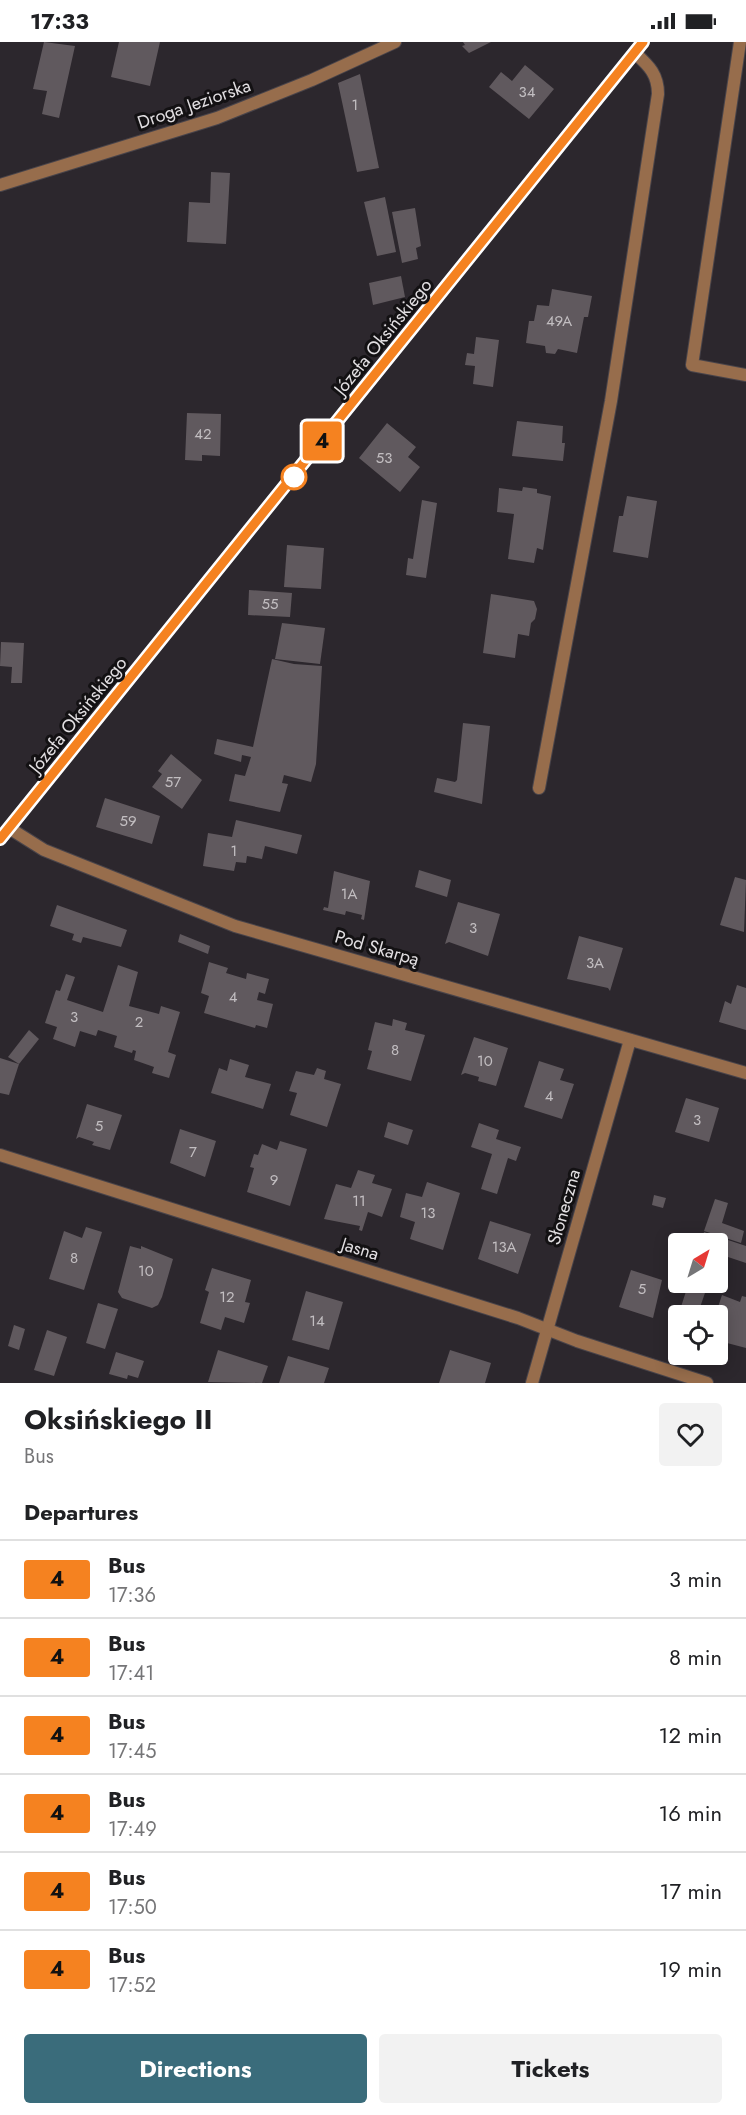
<!DOCTYPE html>
<html lang="en">
<head>
<meta charset="utf-8">
<style>
	:root { --surface:#fff; --page:#f2f2f2; --text:#202124; --muted:#757577; --line:#e0e0e0; --accent:#3a6c7b }
	body { margin:0; font-family:Jost,sans-serif; background:var(--page); color:var(--text); height:100vh; display:flex; flex-direction:column; font-size:22px; white-space:nowrap }
	* { box-sizing:border-box; margin:0 }
	p { font-size:20px; color:var(--muted) }
	.icon { flex:none; width:33px; height:33px; fill:none; stroke:currentColor; stroke-width:2; stroke-linecap:round; stroke-linejoin:round }
	.map { position:relative; height:1341px; overflow:hidden }
	.drawer { display:flex; flex-direction:column; background:var(--surface); flex:1 }
	.drawer>* { flex:none }
	.badge { padding:0 12px; border-radius:4px; font-size:21px; line-height:39px }
	.needle { width:39px; rotate:38deg }
	.controls { position:absolute; left:668px; top:1191px; display:grid; gap:12px }
	.controls a { display:grid; place-items:center; width:60px; height:60px; border-radius:6px; background:var(--surface); box-shadow:0 3px 15px #0003; font-size:30px }
	.map>.badge { position:absolute; translate:-50% -50%; box-shadow:0 0 0 3px #fff }
	h2 { padding:0 24px; font-size:22px; line-height:54px }
	.round { display:grid; place-items:center; flex:none; width:63px; height:63px; border-radius:6px; background:var(--page) }
	.headline { display:flex; align-items:center; justify-content:space-between; height:102px; padding:0 24px }
	h1 { font-size:28px; font-weight:700; line-height:45px }
	.cta { display:flex; gap:12px; margin-top:auto; padding:12px 24px }
	.cta a { flex:1; height:69px; border-radius:6px; background:var(--accent); color:#fff; font-size:24px; font-weight:700; line-height:69px; text-align:center }
	.cta a+a { background:var(--page); color:var(--text) }
	ul { padding:0; list-style:none }
	li { display:flex; align-items:center; gap:18px; height:78px; padding:0 24px; border-top:2px solid var(--line) }
	li div { flex:1 }
	li b { display:block; font-size:22px }
	li em { font-style:normal }
	li .badge { min-width:66px; font-weight:700; text-align:center }
	.status { display:flex; justify-content:space-between; align-items:center; height:42px; padding:0 30px; background:var(--surface); direction:ltr }
	.status svg { height:16px; fill:currentColor }
	.map>svg:first-child { display:block }
	.building { fill:#60595e }
	.lines { fill:none; stroke-linecap:round; stroke-linejoin:round }
	.lane-casing { stroke:#49444a; stroke-width:14 }
	.street-casing { stroke:#49444a; stroke-width:14 }
	.lane { stroke:#976d4c; stroke-width:12 }
	.street { stroke:#976d4c; stroke-width:12 }
	.line-casing { stroke:#fff; stroke-width:14 }
	.line { stroke:#f58220; stroke-width:9 }
	.stop-dot { fill:#fff; stroke:#f58220; stroke-width:3 }
	.labels { text-anchor:middle; stroke-width:6; stroke-linejoin:round; paint-order:stroke }
	.number-label { font-size:15px; fill:#c2bec1 }
	.street-label { font-size:18px; fill:#e2dfe2; stroke:#131113 }
</style>
</head>
<body>
<div class="status"><b>17:33</b><svg viewBox="0 0 49 12"><path d="M0 12V9h3v3zM5 12V6h3v6zM10 12V3h3v9zM15 12V0h3v12zM26 1h20v11H26zM47 4h2v5h-2z"/></svg></div>
<div class="map">
<svg width="746" height="1341" viewBox="0 0 746 1341">
	<rect width="100%" height="100%" fill="#2c272d"/>
	<g class="building">
		<path d="M 44,0 L 75,4 L 59,76 L 42,72 L 47,49 L 33,47 Z"/>
		<path d="M 119,0 L 160,0 L 150,44 L 111,35 Z"/>
		<path d="M 463,0 L 491,0 L 469,11 L 462,4 L 465,3 Z"/>
		<path d="M 525,23 L 554,47 L 529,77 L 489,45 L 501,30 L 512,39 Z"/>
		<path d="M 360,32 L 379,126 L 357,130 L 338,41 Z"/>
		<path d="M 211,130 L 230,131 L 226,202 L 187,200 L 189,160 L 210,161 Z"/>
		<path d="M 385,155 L 396,210 L 377,214 L 364,160 Z"/>
		<path d="M 415,166 L 421,204 L 416,206 L 418,217 L 402,221 L 392,170 Z"/>
		<path d="M 401,234 L 405,255 L 373,263 L 369,241 Z"/>
		<path d="M 552,247 L 592,254 L 588,275 L 584,275 L 577,311 L 558,307 L 555,312 L 546,311 L 545,304 L 526,301 L 529,279 L 534,279 L 537,263 L 549,264 Z"/>
		<path d="M 476,295 L 499,298 L 493,345 L 473,342 L 475,324 L 465,323 L 467,311 L 474,312 Z"/>
		<path d="M 187,371 L 221,372 L 220,414 L 202,413 L 202,419 L 185,418 Z"/>
		<path d="M 517,379 L 563,384 L 562,401 L 565,401 L 563,419 L 512,414 Z"/>
		<path d="M 387,381 L 416,405 L 408,415 L 420,425 L 400,450 L 359,416 Z"/>
		<path d="M 523,445 L 537,447 L 537,451 L 551,454 L 543,508 L 537,506 L 534,521 L 508,517 L 514,472 L 497,470 L 499,446 L 522,449 Z"/>
		<path d="M 627,454 L 657,459 L 648,516 L 613,510 L 619,474 L 623,474 Z"/>
		<path d="M 422,458 L 437,461 L 426,536 L 406,533 L 408,516 L 413,517 Z"/>
		<path d="M 287,503 L 324,506 L 321,547 L 284,545 Z"/>
		<path d="M 249,548 L 292,551 L 290,575 L 248,573 Z"/>
		<path d="M 491,552 L 534,559 L 537,567 L 535,577 L 531,581 L 529,594 L 518,592 L 515,616 L 483,611 Z"/>
		<path d="M 282,581 L 325,586 L 320,622 L 275,617 Z"/>
		<path d="M 1,600 L 24,601 L 22,641 L 11,641 L 12,625 L 0,624 Z"/>
		<path d="M 272,617 L 294,622 L 322,624 L 316,722 L 311,740 L 284,733 L 282,741 L 288,742 L 280,770 L 229,759 L 235,732 L 245,734 L 251,715 L 242,713 L 241,720 L 214,712 L 217,697 L 253,705 Z"/>
		<path d="M 463,681 L 490,684 L 482,762 L 434,750 L 437,736 L 455,740 L 457,738 Z"/>
		<path d="M 171,712 L 202,738 L 182,767 L 152,745 L 162,732 L 158,729 Z"/>
		<path d="M 105,756 L 160,774 L 152,802 L 96,785 Z"/>
		<path d="M 236,778 L 302,793 L 297,812 L 265,804 L 262,817 L 247,814 L 246,821 L 236,820 L 234,829 L 203,824 L 208,791 L 232,795 Z"/>
		<path d="M 419,828 L 451,838 L 447,855 L 415,845 Z"/>
		<path d="M 334,829 L 370,839 L 364,878 L 361,877 L 362,873 L 346,869 L 345,873 L 323,868 L 324,865 L 328,866 Z"/>
		<path d="M 735,835 L 746,838 L 744,890 L 720,883 Z"/>
		<path d="M 458,860 L 500,872 L 488,914 L 449,900 L 445,902 Z"/>
		<path d="M 57,863 L 127,888 L 121,905 L 83,895 L 81,901 L 72,898 L 74,892 L 50,884 Z"/>
		<path d="M 180,892 L 210,904 L 208,912 L 178,900 Z"/>
		<path d="M 579,894 L 623,906 L 610,949 L 608,946 L 567,937 Z"/>
		<path d="M 209,920 L 228,926 L 226,931 L 246,937 L 247,931 L 269,937 L 265,952 L 259,950 L 257,958 L 273,962 L 267,986 L 256,983 L 255,986 L 204,971 L 209,954 L 201,951 Z"/>
		<path d="M 118,923 L 138,930 L 129,964 L 159,972 L 161,964 L 180,970 L 168,1010 L 176,1013 L 169,1036 L 152,1031 L 154,1025 L 134,1018 L 136,1009 L 133,1008 L 132,1011 L 114,1005 L 117,994 L 98,988 L 96,994 L 80,989 L 75,1005 L 53,997 L 57,985 L 45,981 L 56,948 L 60,949 L 66,932 L 75,935 L 67,958 L 103,970 Z"/>
		<path d="M 737,943 L 746,946 L 746,988 L 719,980 L 725,959 L 731,962 Z"/>
		<path d="M 393,977 L 407,981 L 405,988 L 425,993 L 411,1039 L 367,1027 L 372,1009 L 368,1008 L 375,980 L 392,984 Z"/>
		<path d="M 29,988 L 39,997 L 19,1022 L 8,1015 Z"/>
		<path d="M 474,995 L 508,1006 L 496,1044 L 478,1039 L 479,1035 L 465,1031 L 461,1033 Z"/>
		<path d="M 0,1016 L 19,1022 L 9,1053 L 0,1051 Z"/>
		<path d="M 230,1017 L 249,1023 L 245,1035 L 271,1042 L 263,1067 L 211,1051 L 219,1026 L 227,1029 Z"/>
		<path d="M 539,1019 L 564,1027 L 560,1038 L 574,1042 L 562,1077 L 524,1065 Z"/>
		<path d="M 317,1026 L 326,1029 L 324,1037 L 341,1042 L 327,1085 L 290,1073 L 297,1051 L 289,1049 L 296,1029 L 314,1033 Z"/>
		<path d="M 686,1056 L 719,1066 L 709,1100 L 675,1090 Z"/>
		<path d="M 87,1062 L 122,1073 L 110,1108 L 92,1103 L 94,1100 L 79,1095 L 76,1097 Z"/>
		<path d="M 388,1080 L 413,1088 L 408,1103 L 384,1095 Z"/>
		<path d="M 479,1081 L 499,1088 L 496,1097 L 521,1105 L 516,1119 L 508,1116 L 497,1152 L 481,1147 L 492,1112 L 471,1105 Z"/>
		<path d="M 180,1087 L 216,1099 L 205,1135 L 170,1121 Z"/>
		<path d="M 280,1099 L 307,1107 L 290,1164 L 247,1150 L 254,1126 L 250,1125 L 254,1112 L 258,1113 L 262,1102 L 277,1108 Z"/>
		<path d="M 358,1128 L 375,1133 L 372,1141 L 392,1147 L 382,1175 L 368,1170 L 362,1189 L 359,1188 L 360,1184 L 324,1177 L 336,1142 L 351,1146 Z"/>
		<path d="M 427,1140 L 460,1151 L 443,1208 L 410,1197 L 415,1180 L 400,1175 L 406,1151 L 422,1155 Z"/>
		<path d="M 654,1153 L 666,1156 L 663,1166 L 652,1163 Z"/>
		<path d="M 715,1157 L 728,1161 L 722,1181 L 744,1189 L 741,1201 L 704,1189 Z"/>
		<path d="M 490,1179 L 531,1192 L 518,1232 L 478,1217 Z"/>
		<path d="M 86,1185 L 102,1190 L 84,1248 L 49,1237 L 64,1189 L 82,1196 Z"/>
		<path d="M 704,1190 L 746,1204 L 746,1221 L 722,1213 L 717,1226 L 717,1202 L 701,1202 Z"/>
		<path d="M 130,1204 L 141,1207 L 141,1204 L 173,1217 L 162,1255 L 158,1263 L 152,1266 L 122,1256 L 118,1250 Z"/>
		<path d="M 212,1226 L 251,1238 L 245,1260 L 250,1261 L 244,1281 L 225,1275 L 221,1288 L 200,1281 L 209,1250 L 205,1248 Z"/>
		<path d="M 631,1228 L 662,1238 L 653,1276 L 619,1265 Z"/>
		<path d="M 689,1240 L 713,1240 L 711,1249 L 706,1248 L 697,1274 L 680,1268 Z"/>
		<path d="M 306,1249 L 343,1260 L 329,1308 L 292,1298 Z"/>
		<path d="M 722,1253 L 740,1260 L 742,1254 L 746,1255 L 746,1306 L 727,1301 L 728,1296 L 717,1293 L 717,1274 L 715,1274 Z"/>
		<path d="M 98,1261 L 118,1267 L 105,1307 L 86,1301 Z"/>
		<path d="M 14,1283 L 25,1287 L 19,1308 L 8,1304 Z"/>
		<path d="M 47,1288 L 67,1295 L 54,1334 L 34,1328 Z"/>
		<path d="M 218,1308 L 268,1324 L 262,1341 L 208,1340 Z"/>
		<path d="M 450,1308 L 491,1321 L 485,1341 L 439,1341 Z"/>
		<path d="M 116,1310 L 144,1319 L 138,1336 L 128,1333 L 127,1337 L 109,1332 Z"/>
		<path d="M 288,1314 L 329,1326 L 324,1341 L 279,1341 Z"/>
	</g>
	<g class="lines">
		<defs>
			<path id="lane" d="M 740,0 L 692,323 L 746,333"/>
			<g id="street">
				<path d="M 0,143 L 217,76 L 312,38 L 395,0"/>
				<path d="M 539,746 L 611,359 L 658,52 C 658,32 649,24 635,11"/>
				<path d="M 9,786 L 44,808 L 235,884 L 746,1031"/>
				<path d="M 0,797 L 643,0"/>
				<path d="M 0,1113 L 518,1276 L 577,1299 L 707,1341"/>
				<path d="M 532,1341 L 630,998"/>
			</g>
		</defs>
		<use href="#lane" class="lane-casing"/>
		<use href="#street" class="street-casing"/>
		<use href="#lane" class="lane"/>
		<use href="#street" class="street"/>
	</g>
	<g class="lines">
		<defs>
			<path id="line" d="M 0,797 L 643,0"/>
		</defs>
		<use href="#line" class="line-casing"/>
		<use href="#line" class="line"/>
	</g>
	<circle class="stop-dot" cx="294" cy="435" r="12"/>
	<g class="labels">
		<g class="number-label">
			<text x="527" y="55">34</text>
			<text x="355" y="68">1</text>
			<text x="559" y="284">49A</text>
			<text x="203" y="397">42</text>
			<text x="384" y="421">53</text>
			<text x="270" y="567">55</text>
			<text x="173" y="745">57</text>
			<text x="128" y="784">59</text>
			<text x="234" y="814">1</text>
			<text x="349" y="857">1A</text>
			<text x="473" y="891">3</text>
			<text x="595" y="926">3A</text>
			<text x="233" y="960">4</text>
			<text x="74" y="980">3</text>
			<text x="139" y="985">2</text>
			<text x="395" y="1013">8</text>
			<text x="485" y="1024">10</text>
			<text x="549" y="1059">4</text>
			<text x="697" y="1083">3</text>
			<text x="99" y="1089">5</text>
			<text x="193" y="1115">7</text>
			<text x="274" y="1143">9</text>
			<text x="359" y="1164">11</text>
			<text x="428" y="1176">13</text>
			<text x="504" y="1210">13A</text>
			<text x="74" y="1221">8</text>
			<text x="146" y="1234">10</text>
			<text x="642" y="1252">5</text>
			<text x="227" y="1260">12</text>
			<text x="317" y="1284">14</text>
		</g>
		<g class="street-label">
			<text transform="translate(194 62) rotate(-19)" y="6">Droga Jeziorska</text>
			<text transform="translate(383 295) rotate(-51)" y="6">Józefa Oksińskiego</text>
			<text transform="translate(78 673) rotate(-51)" y="6">Józefa Oksińskiego</text>
			<text transform="translate(377 906) rotate(16)" y="6">Pod Skarpą</text>
			<text transform="translate(564 1165) rotate(-74)" y="6">Słoneczna</text>
			<text transform="translate(360 1207) rotate(17)" y="6">Jasna</text>
		</g>
	</g>
</svg>
<div class="controls">
<a><svg class="needle" viewBox="-14 -14 28 28"><path d="M0-13l5 13h-10z" fill="#e53935"/><path d="M0 13l5-13h-10z" fill="#757577"/></svg></a>
<a><svg class="icon" aria-label="locate" viewBox="0 0 24 24"><circle cx="12" cy="12" r="6"/><path d="M12 2v4M12 18v4M2 12h4M18 12h4"/></svg></a>
</div>
<b class="badge" style="left:322px;top:399px;background:#f58220;color:#111">4</b>
</div>
<section class="drawer">
<div class="headline"><div><h1>Oksińskiego II</h1><p>Bus</p></div><a class="round"><svg class="icon" aria-label="heart" viewBox="0 0 24 24"><path d="M12 20l-8-8c-3-5 5-10 8-4 3-6 11-1 8 4z"/></svg></a></div>
<h2>Departures</h2>
<ul>
<li><span class="badge" style="background:#f58220;color:#111">4</span><div><b>Bus</b><p>17:36</p></div><em>3 min</em></li>
<li><span class="badge" style="background:#f58220;color:#111">4</span><div><b>Bus</b><p>17:41</p></div><em>8 min</em></li>
<li><span class="badge" style="background:#f58220;color:#111">4</span><div><b>Bus</b><p>17:45</p></div><em>12 min</em></li>
<li><span class="badge" style="background:#f58220;color:#111">4</span><div><b>Bus</b><p>17:49</p></div><em>16 min</em></li>
<li><span class="badge" style="background:#f58220;color:#111">4</span><div><b>Bus</b><p>17:50</p></div><em>17 min</em></li>
<li><span class="badge" style="background:#f58220;color:#111">4</span><div><b>Bus</b><p>17:52</p></div><em>19 min</em></li>
</ul>
<div class="cta"><a>Directions</a><a>Tickets</a></div>
</section>
</body>
</html>
